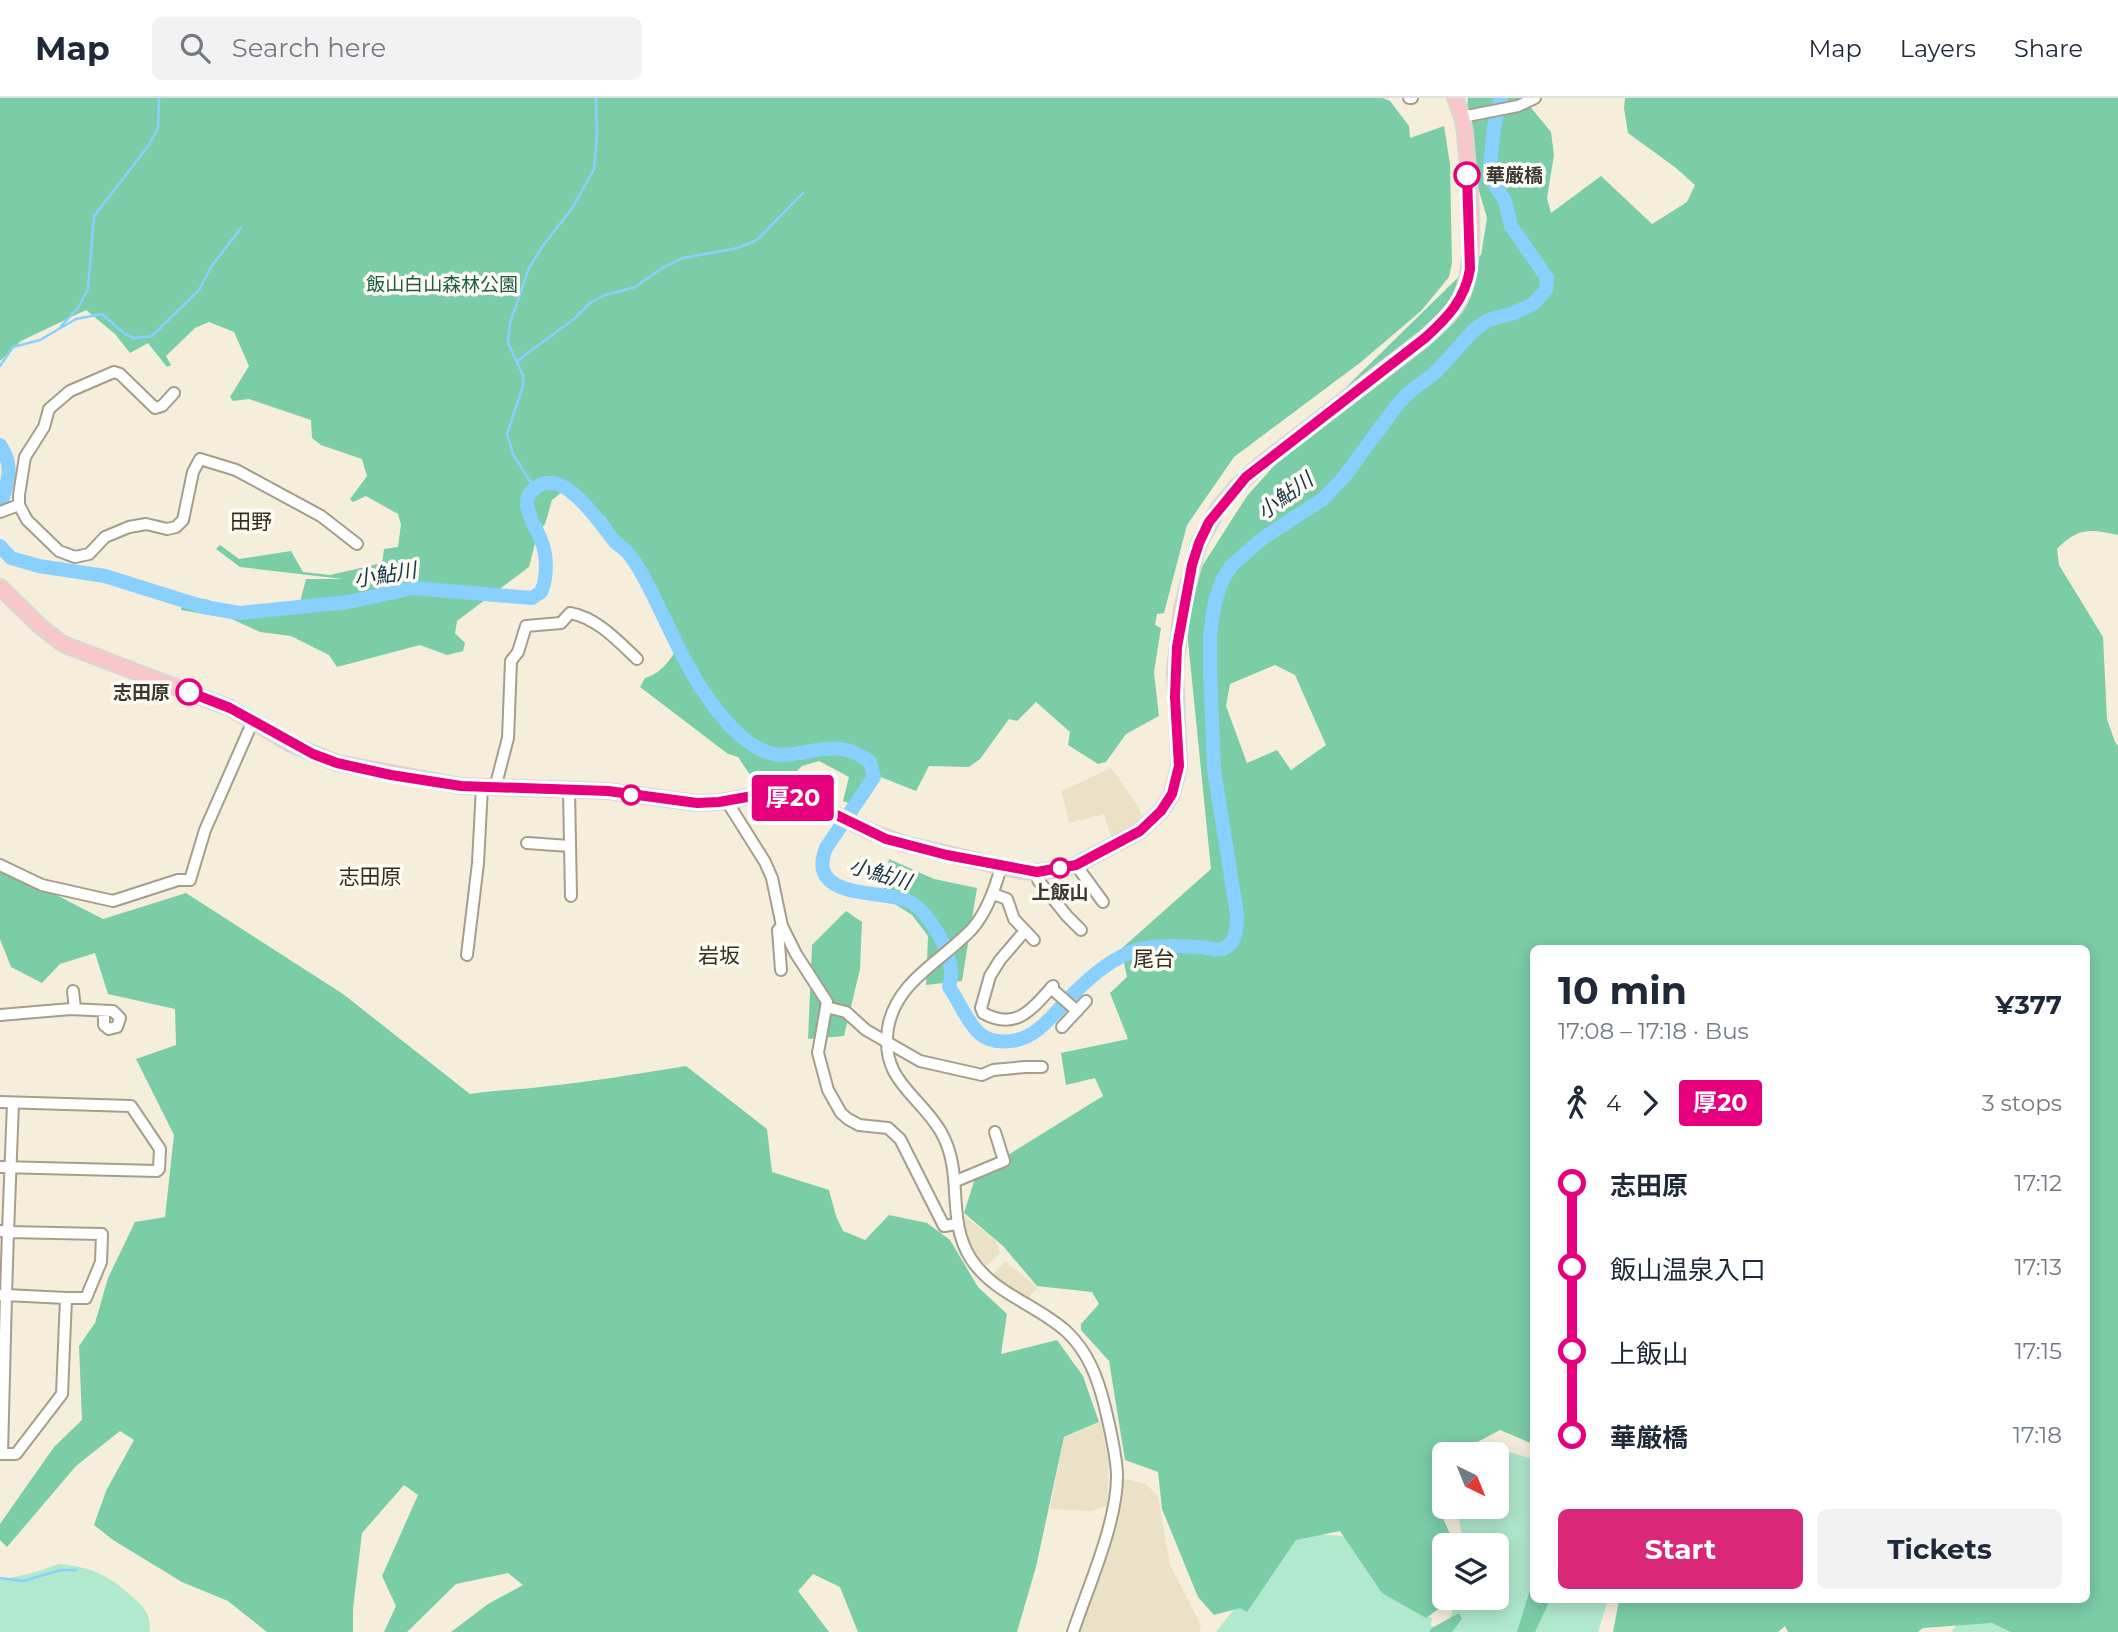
<!DOCTYPE html>
<html lang="en">
<head>
<meta charset="utf-8">
<style>
	:root { --surface:#fff; --page:#f2f2f3; --text:#1f2937; --muted:#747a83; --line:#e0e1e3; --accent:#db2777 }
	body { margin:0; font-family:Montserrat,"Noto Sans JP",sans-serif; background:var(--page); color:var(--text); height:100vh; display:flex; flex-direction:column; font-size:26px; white-space:nowrap }
	* { box-sizing:border-box; margin:0 }
	p { font-size:23px; color:var(--muted) }
	.icon { flex:none; width:38px; height:38px; fill:none; stroke:currentColor; stroke-width:2; stroke-linecap:round; stroke-linejoin:round }
	.map { position:relative; flex:1; overflow:hidden }
	.side { position:absolute; left:1530px; top:847px; width:560px; height:658px; display:flex; flex-direction:column; background:var(--surface); border-radius:10px; box-shadow:0 4px 18px #0003 }
	.side>* { flex:none }
	.badge { padding:0 14px; border-radius:5px; font-size:24px; line-height:46px }
	.needle { width:46px; rotate:137deg }
	.controls { position:absolute; left:1432px; top:1344px; display:grid; gap:14px }
	.controls a { display:grid; place-items:center; width:77px; height:77px; border-radius:10px; background:var(--surface); box-shadow:0 4px 18px #0003; font-size:35px }
	.map>.badge { position:absolute; translate:-50% -50%; box-shadow:0 0 0 4px #fff }
	.legs { display:flex; align-items:center; gap:10px; height:77px; padding:0 28px; font-size:23px }
	.legs p { margin-inline-start:auto }
	.summary { display:flex; align-items:center; justify-content:space-between; height:119px; padding:0 28px }
	h1 { font-size:38px; font-weight:700; line-height:52px }
	.primary-button { display:flex; gap:14px; margin-top:auto; padding:14px 28px }
	.primary-button a { flex:1; height:80px; border-radius:10px; background:var(--accent); color:#fff; font-size:28px; font-weight:700; line-height:80px; text-align:center }
	.primary-button a+a { background:var(--page); color:var(--text) }
	ul { padding:0 28px; list-style:none }
	li { display:flex; align-items:center; gap:24px; height:84px; font-size:26px }
	li i { display:grid; place-items:center; width:10px; height:100%; margin:0 9px; background:currentColor }
	li i::after { content:''; width:18px; height:18px; margin:-9px; border:5px solid; border-radius:50%; background:var(--surface) }
	li p { margin-inline-start:auto }
	li:first-child i { background:linear-gradient(#0000 50%,currentColor 0) }
	li:last-child i { background:linear-gradient(currentColor 50%,#0000 0) }
	header { display:flex; align-items:center; gap:42px; box-sizing:border-box; height:98px; padding:0 35px; background:var(--surface); border-bottom:2px solid var(--line) }
	header strong { font-size:33px }
	nav { display:flex; gap:38px; margin-inline-start:auto; font-size:24px }
	.search { width:490px; height:63px; background:var(--page); display:flex; align-items:center; gap:18px; box-sizing:border-box; padding:0 24px; border-radius:10px; color:var(--muted); font-size:26px }
	.map>svg:first-child { display:block }
	.built { fill:#eae1c7 }
	.green { fill:#b0e9cd }
	.forest { fill:#7bcda8; fill-rule:evenodd }
	.lines { fill:none; stroke-linecap:round; stroke-linejoin:round }
	.stream { stroke:#89d0ff; stroke-width:2.5 }
	.river { stroke:#89d0ff; stroke-width:14 }
	.minor-casing { stroke:#a59e8d; stroke-width:14 }
	.major-casing { stroke:#d8d7d6; stroke-width:18 }
	.minor { stroke:#fff; stroke-width:10 }
	.major { stroke:#f8c7ca; stroke-width:14 }
	.line-1-casing { stroke:#fff; stroke-width:16 }
	.line-1 { stroke:#e6007e; stroke-width:10 }
	.stop-1-dot { fill:#fff; stroke:#e6007e; stroke-width:3.5 }
	.labels { text-anchor:middle; stroke-width:7; stroke-linejoin:round; paint-order:stroke }
	.stop-label { font-size:19px; font-weight:bold; fill:#3b3831; stroke:#fefbf4; text-anchor:start }
	.park-label { font-size:19px; fill:#1d5c44; stroke:#fefbf4 }
	.water-label { font-size:21px; font-style:italic; fill:#17364a; stroke:#fefbf4 }
	.neighbourhood-label { font-size:21px; fill:#342e20; stroke:#fefbf4 }
</style>
</head>
<body>
<header>
<strong>Map</strong>
<div class="search"><svg class="icon" aria-label="search" viewBox="0 0 24 24"><circle cx="10" cy="10" r="6"/><path d="M15 15l6 6"/></svg>Search here</div>
<nav><a>Map</a><a>Layers</a><a>Share</a></nav>
</header>
<div class="map">
<svg width="2118" height="1534" viewBox="0 0 2118 1534">
	<rect width="100%" height="100%" fill="#f5eedb"/>
	<g class="built">
		<path d="M 1111,670 L 1136,705 L 1143,720 L 1112,740 L 1104,716 L 1069,725 L 1062,693 Z"/>
		<path d="M 961,1115 L 995,1142 L 998,1148 L 1000,1155 L 984,1170 L 966,1141 Z"/>
		<path d="M 1005,1163 L 1037,1189 L 1028,1202 L 992,1178 Z"/>
		<path d="M 1101,1324 L 1109,1363 L 1107,1408 L 1091,1413 L 1050,1411 L 1064,1340 Z"/>
		<path d="M 1121,1380 L 1146,1386 L 1158,1398 L 1170,1467 L 1201,1527 L 1199,1534 L 1078,1534 L 1118,1416 Z"/>
	</g>
	<g class="green">
		<path d="M 1474,1344 L 1533,1361 L 1533,1502 L 1608,1502 L 1598,1534 L 1216,1534 L 1260,1478 L 1290,1435 L 1348,1438 L 1392,1497 L 1432,1520 L 1431,1527 L 1440,1534 L 1448,1528 L 1456,1500 L 1496,1500 L 1496,1447 L 1463,1447 L 1457,1409 L 1496,1409 L 1496,1356 L 1464,1356 Z"/>
		<path d="M 59,1466 C 90,1469 107,1476 130,1497 C 143,1508 151,1515 150,1534 L 0,1534 L 0,1482 L 36,1474 Z"/>
		<path d="M 1970,1518 L 2048,1534 L 1951,1534 L 1959,1524 Z"/>
	</g>
	<g class="forest">
		<path d="M 0,0 L 1383,0 L 1390,3 L 1409,28 L 1410,40 L 1444,28 L 1450,66 L 1452,165 L 1449,179 L 1421,213 L 1361,264 L 1234,359 L 1187,427 L 1164,515 L 1157,516 L 1155,527 L 1161,530 L 1154,574 L 1159,618 L 1126,636 L 1106,664 L 1098,666 L 1068,647 L 1070,634 L 1036,604 L 1017,623 L 1009,621 L 980,661 L 969,669 L 929,668 L 916,693 L 873,676 L 854,707 L 843,703 L 849,679 L 819,663 L 802,668 L 787,683 L 757,687 L 738,659 L 728,656 L 640,589 L 645,580 C 659,576 667,566 675,554 L 659,523 L 658,504 L 645,479 L 605,419 L 584,403 L 562,394 L 552,402 L 545,426 L 538,434 L 529,469 L 457,523 L 455,535 L 465,545 L 463,553 L 447,557 L 420,547 L 337,569 L 329,557 L 291,538 L 260,534 L 232,521 L 181,512 L 183,497 L 209,502 L 218,511 L 304,513 L 300,504 L 306,481 L 343,481 L 240,469 L 216,451 L 220,447 L 239,461 L 291,453 L 303,474 L 330,477 L 382,465 L 384,451 L 398,449 L 401,427 L 398,416 L 366,398 L 353,404 L 350,401 L 367,378 L 362,361 L 321,347 L 312,340 L 311,322 L 249,301 L 233,303 L 230,299 L 249,268 L 234,234 L 209,224 L 195,230 L 166,258 L 171,267 L 167,269 L 148,245 L 130,255 L 115,236 L 86,212 L 21,243 L 0,263 Z"/>
		<path d="M 1468,0 L 1523,0 L 1551,34 L 1554,57 L 1547,100 L 1551,115 L 1601,78 L 1652,126 L 1687,104 L 1695,87 L 1676,70 L 1628,35 L 1624,10 L 1625,0 L 2118,0 L 2118,437 C 2091,431 2078,429 2057,451 L 2059,467 L 2103,539 L 2107,621 L 2115,644 L 2118,648 L 2118,1534 L 2011,1534 L 1992,1525 L 1923,1530 L 1918,1534 L 1788,1534 L 1785,1528 L 1778,1534 L 1613,1534 L 1619,1502 L 2086,1502 L 2086,850 L 1533,850 L 1533,1346 L 1500,1332 L 1455,1356 L 1444,1356 L 1444,1391 L 1438,1409 L 1455,1447 L 1444,1447 L 1444,1500 L 1454,1500 L 1426,1520 L 1382,1495 L 1340,1433 L 1296,1442 L 1247,1514 L 1240,1510 L 1214,1517 L 1198,1499 L 1162,1411 L 1158,1374 L 1125,1362 L 1109,1263 L 1081,1232 L 1081,1226 L 1099,1206 L 1092,1194 L 1037,1188 L 1003,1148 L 964,1115 L 976,1077 L 1103,998 L 1095,980 L 1066,987 L 1061,955 L 1128,941 L 1110,895 L 1127,879 L 1121,851 L 1211,771 L 1187,533 L 1199,473 L 1247,398 L 1332,303 L 1481,157 L 1487,120 L 1465,45 ZM 1275,567 L 1295,577 L 1326,647 L 1291,672 L 1277,652 L 1247,665 L 1226,608 L 1230,586 Z"/>
		<path d="M 889,761 L 934,781 L 977,790 L 962,883 L 926,887 L 928,838 L 912,817 L 882,798 Z"/>
		<path d="M 0,768 L 103,821 L 186,795 L 343,896 L 470,996 C 494,992 516,992 540,989 C 589,984 637,976 686,968 L 767,1031 L 772,1074 L 829,1092 L 836,1118 L 843,1133 L 865,1142 L 889,1117 L 927,1125 L 950,1142 L 978,1189 L 1007,1216 L 1001,1256 L 1057,1242 L 1083,1278 L 1099,1324 L 1064,1339 L 1036,1469 L 1017,1534 L 858,1534 L 840,1489 L 813,1476 L 798,1493 L 829,1534 L 451,1534 L 488,1506 L 523,1487 L 508,1475 L 456,1486 L 407,1534 L 384,1534 L 396,1508 L 382,1478 L 418,1397 L 404,1387 L 362,1435 L 353,1511 L 353,1534 L 267,1534 L 228,1503 L 182,1484 L 113,1442 L 94,1427 L 106,1393 L 134,1342 L 120,1333 L 76,1368 L 7,1449 L 0,1442 L 0,1426 L 54,1349 L 82,1322 L 79,1248 L 95,1225 L 108,1180 L 135,1124 L 165,1119 L 174,1037 L 136,961 L 176,947 L 175,911 L 108,896 L 95,855 L 60,866 L 42,885 L 11,869 L 0,841 Z"/>
		<path d="M 846,813 L 862,824 L 860,871 L 844,938 L 808,941 L 812,847 Z"/>
		<path d="M 1533,1482 L 1533,1502 L 1549,1502 L 1549,1504 L 1535,1534 L 1517,1534 Z"/>
		<path d="M 1459,1515 L 1462,1521 L 1452,1534 L 1429,1534 L 1432,1530 Z"/>
	</g>
	<g class="lines">
		<g class="stream">
			<path d="M 61,228 L 78,210 L 88,191 L 94,118 L 149,47 L 158,30 L 159,0"/>
			<path d="M 517,263 L 574,221 L 590,205 L 605,197 L 635,189 L 662,170 L 683,160 L 738,150 L 757,142 L 803,95"/>
			<path d="M 0,268 L 13,249 L 40,242 L 76,221 L 102,216 L 125,236 L 134,240 L 152,238 L 199,192 L 211,169 L 241,130"/>
			<path d="M 535,391 L 513,356 L 507,336 L 523,288 L 523,277 L 508,245 L 510,225 L 529,170 L 542,149 L 573,109 L 594,71 L 597,37 L 596,0"/>
			<path d="M 0,1480 L 23,1483 L 61,1472 L 77,1472"/>
		</g>
		<g class="river">
			<path d="M 0,347 C 16,371 6,385 0,411"/>
			<path d="M 0,448 L 11,460 L 39,468 L 105,478 L 204,509 L 240,515 L 348,504 L 413,490 L 532,500 L 541,494 C 548,479 547,456 541,442 C 534,424 514,400 540,387 C 567,373 601,427 615,444 C 619,448 624,450 627,454 C 633,460 638,469 642,476 C 664,516 680,560 706,597 C 722,621 752,658 784,657 C 816,655 840,640 870,664 L 874,679 L 826,750 C 806,801 878,792 906,802 C 927,810 950,851 951,873 C 952,878 950,884 949,889 C 959,903 966,922 978,934 C 992,948 1018,945 1033,935 C 1046,927 1057,913 1067,902 C 1086,883 1106,864 1131,854 C 1151,846 1178,848 1200,849 C 1208,849 1218,854 1225,850 C 1237,844 1237,827 1237,816 L 1214,672 L 1210,570 L 1210,537 L 1215,503 L 1223,481 L 1231,468 L 1263,440 L 1323,401 L 1344,379 L 1397,307 L 1408,295 L 1436,274 L 1474,232 L 1488,222 L 1514,215 L 1533,206 L 1546,192 L 1547,180 L 1511,128 L 1505,103 L 1493,84 L 1490,66 L 1494,29 L 1501,0"/>
		</g>
		<defs>
			<g id="minor">
				<path d="M 1409,0 L 1412,0"/>
				<path d="M 1462,19 L 1518,8 L 1535,0"/>
				<path d="M 174,295 L 162,308 L 155,310 L 120,276 L 114,274 L 70,293 L 49,311 L 44,329 L 25,359 L 19,397 L 19,407 L 27,422 L 59,453 L 75,459 L 89,456 L 105,439 L 129,429 L 146,426 L 167,431 L 176,429 L 183,422 L 193,374 L 200,361 L 236,372 L 321,418 L 357,446"/>
				<path d="M 0,414 L 19,407"/>
				<path d="M 495,690 L 508,640 L 511,563 L 518,554 L 526,528 L 561,525 L 570,515 C 597,520 617,542 637,561"/>
				<path d="M 569,692 L 571,798"/>
				<path d="M 726,702 L 765,764 L 772,780 L 782,828 L 796,856 L 827,904 L 818,955 L 828,992 L 841,1015 L 848,1021 L 859,1027 L 888,1030 L 900,1041 L 944,1128 L 957,1126"/>
				<path d="M 527,745 L 569,748"/>
				<path d="M 0,767 L 42,787 L 113,803 L 178,782 L 190,782 L 205,732 L 253,623"/>
				<path d="M 1076,767 L 1103,804"/>
				<path d="M 1001,769 C 995,791 987,814 972,831 C 942,863 896,883 888,930 C 880,983 919,996 941,1034 C 965,1076 945,1120 971,1161 C 994,1196 1038,1207 1067,1234 C 1089,1255 1098,1281 1105,1309 C 1110,1331 1116,1354 1117,1376 C 1118,1423 1088,1489 1073,1534"/>
				<path d="M 1037,774 L 1038,782 L 1067,818 L 1081,832"/>
				<path d="M 993,796 L 1007,801 L 1014,821 L 1034,842"/>
				<path d="M 1024,834 L 1000,862 L 990,878 L 981,910 L 983,915 C 1016,933 1031,912 1053,888"/>
				<path d="M 467,857 L 478,765 L 482,689"/>
				<path d="M 781,872 L 778,832 L 782,828"/>
				<path d="M 1051,890 L 1077,913"/>
				<path d="M 73,893 L 75,911"/>
				<path d="M 826,909 L 846,914 L 866,932 L 920,963 L 982,977 L 993,972 L 1025,969 L 1042,969"/>
				<path d="M 0,917 L 71,911 L 111,913 L 113,913 L 120,920 L 117,929 L 109,931 L 104,927 L 104,913"/>
				<path d="M 1062,929 L 1086,903"/>
				<path d="M 0,1004 L 131,1008 L 160,1051 L 159,1071 L 157,1073 L 0,1069"/>
				<path d="M 956,1083 L 1004,1063 L 995,1034"/>
				<path d="M 0,1133 L 8,1134 L 13,1005"/>
				<path d="M 0,1197 L 6,1197 L 8,1134 L 102,1136 L 101,1164 L 86,1200 L 66,1200"/>
				<path d="M 0,1356 L 2,1356 L 6,1197 L 66,1200 L 62,1296 L 16,1356 L 2,1356"/>
			</g>
			<path id="major" d="M 0,489 L 41,529 L 63,546 L 230,610 L 291,646 L 337,665 L 461,688 L 608,693 L 697,705 L 719,704 L 758,697 L 786,698 L 822,710 L 871,734 L 905,746 L 1021,773 L 1037,774 L 1059,771 L 1076,767 L 1140,733 L 1161,713 L 1172,696 L 1179,668 L 1175,573 L 1182,510 L 1199,445 L 1218,411 L 1237,388 L 1260,367 L 1425,240 C 1436,229 1450,219 1458,205 C 1481,166 1468,81 1465,35 L 1462,19 L 1455,0"/>
		</defs>
		<use href="#minor" class="minor-casing"/>
		<use href="#major" class="major-casing"/>
		<use href="#minor" class="minor"/>
		<use href="#major" class="major"/>
	</g>
	<g class="lines">
		<defs>
			<path id="line-1" d="M 189,594 L 230,610 L 313,656 L 337,665 L 391,677 L 461,688 L 608,693 L 697,705 L 719,704 L 758,697 L 786,698 L 822,710 L 886,741 L 947,757 L 1037,774 L 1076,767 L 1140,733 L 1161,713 L 1172,696 L 1179,668 L 1175,599 L 1177,549 L 1192,467 L 1199,445 L 1209,424 L 1246,379 L 1425,240 C 1447,220 1465,202 1470,171 L 1467,77"/>
		</defs>
		<use href="#line-1" class="line-1-casing"/>
		<use href="#line-1" class="line-1"/>
	</g>
	<g class="stop-1-dot">
		<circle cx="1467" cy="77" r="12"/>
		<circle cx="189" cy="594" r="12"/>
		<circle cx="631" cy="697" r="9"/>
		<circle cx="1060" cy="770" r="9"/>
	</g>
	<g class="labels">
		<g class="stop-label">
			<text x="1486" y="84">華厳橋</text>
			<text x="170" y="601" text-anchor="end">志田原</text>
			<text x="1060" y="801" text-anchor="middle">上飯山</text>
		</g>
		<g class="park-label">
			<text x="442" y="193">飯山白山森林公園</text>
		</g>
		<g class="water-label">
			<text transform="translate(1285 398) rotate(-36)" y="7">小鮎川</text>
			<text transform="translate(385 477) rotate(-9)" y="7">小鮎川</text>
			<text transform="translate(880 776) rotate(16)" y="7">小鮎川</text>
		</g>
		<g class="neighbourhood-label">
			<text x="251" y="431">田野</text>
			<text x="370" y="786">志田原</text>
			<text x="719" y="865">岩坂</text>
			<text x="1154" y="868">尾台</text>
		</g>
	</g>
</svg>
<div class="controls">
<a><svg class="needle" viewBox="-14 -14 28 28"><path d="M0-13l5 13h-10z" fill="#e53935"/><path d="M0 13l5-13h-10z" fill="#747a83"/></svg></a>
<a><svg class="icon" aria-label="layers" viewBox="0 0 24 24"><path d="M12 4l9 5-9 5-9-5zM3 14l9 5 9-5"/></svg></a>
</div>
<b class="badge" style="left:793px;top:700px;background:#e6007e;color:#fff">厚20</b>
<section class="side">
<div class="summary"><div><h1>10 min</h1><p>17:08 – 17:18 · Bus</p></div><b>¥377</b></div>
<div class="legs"><svg class="icon" aria-label="walk" viewBox="0 0 24 24"><circle cx="13" cy="4" r="2"/><path d="M13 8l-2 6 4 7M11 14l-3 7M7 12l3-4h3l4 4"/></svg>4<svg class="icon" aria-label="forward" viewBox="0 0 24 24"><path d="M9 5l7 7-7 7"/></svg><b class="badge" style="background:#e6007e;color:#fff">厚20</b><p>3 stops</p></div>
<ul>
<li><i style="color:#e6007e"></i><b>志田原</b><p>17:12</p></li>
<li><i style="color:#e6007e"></i><span>飯山温泉入口</span><p>17:13</p></li>
<li><i style="color:#e6007e"></i><span>上飯山</span><p>17:15</p></li>
<li><i style="color:#e6007e"></i><b>華厳橋</b><p>17:18</p></li>
</ul>
<div class="primary-button"><a>Start</a><a>Tickets</a></div>
</section>
</div>
</body>
</html>
